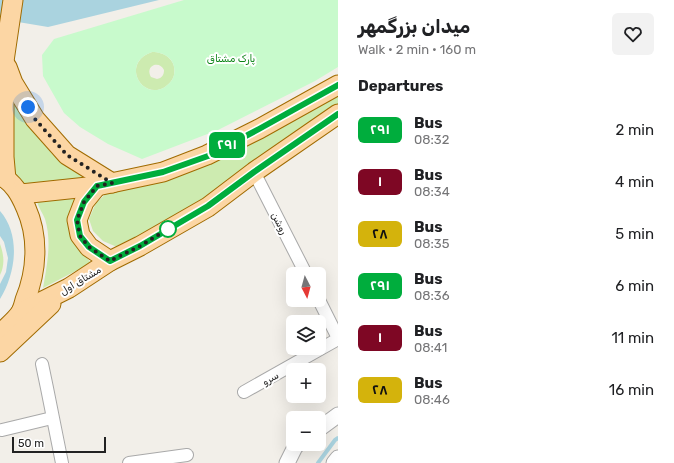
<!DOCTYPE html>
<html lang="en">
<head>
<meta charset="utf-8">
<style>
	:root { --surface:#fff; --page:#f2f2f2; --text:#202124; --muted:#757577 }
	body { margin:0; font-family:Rubik,Cairo,sans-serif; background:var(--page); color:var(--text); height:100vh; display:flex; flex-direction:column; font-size:15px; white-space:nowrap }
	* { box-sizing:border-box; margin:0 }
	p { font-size:13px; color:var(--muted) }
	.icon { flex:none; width:22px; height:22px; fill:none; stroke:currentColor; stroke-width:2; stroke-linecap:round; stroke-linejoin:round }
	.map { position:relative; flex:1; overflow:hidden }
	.drawer { display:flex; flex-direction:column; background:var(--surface); width:336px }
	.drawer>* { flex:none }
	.badge { padding:0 8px; border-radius:6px; font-size:14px; line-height:26px }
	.needle { width:26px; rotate:174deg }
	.buttons { position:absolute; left:286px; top:267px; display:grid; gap:8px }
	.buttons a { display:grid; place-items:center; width:40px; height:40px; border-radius:6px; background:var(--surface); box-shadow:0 4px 16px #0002; font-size:20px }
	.scale { position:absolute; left:12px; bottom:10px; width:94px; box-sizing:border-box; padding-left:4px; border:2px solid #222; border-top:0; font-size:11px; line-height:14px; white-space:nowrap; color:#222; -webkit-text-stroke:3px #fff; paint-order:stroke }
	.you { position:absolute; width:20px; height:20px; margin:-10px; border:3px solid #fff; border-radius:50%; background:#1a73e8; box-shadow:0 0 0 6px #1a73e833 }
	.map>.badge { position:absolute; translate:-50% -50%; box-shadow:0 0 0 2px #fff }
	h2 { padding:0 20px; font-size:15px; line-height:36px }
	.round { display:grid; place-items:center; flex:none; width:42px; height:42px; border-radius:6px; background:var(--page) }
	.overview { display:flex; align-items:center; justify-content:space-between; height:68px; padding:0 20px }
	h1 { font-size:19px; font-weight:700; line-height:30px }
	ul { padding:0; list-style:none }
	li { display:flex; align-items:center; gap:12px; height:52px; padding:0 20px }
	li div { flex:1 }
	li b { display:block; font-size:15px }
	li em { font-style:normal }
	li .badge { min-width:44px; font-weight:700; text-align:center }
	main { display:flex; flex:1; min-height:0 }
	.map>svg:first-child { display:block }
	.grass { fill:#cdebb0; fill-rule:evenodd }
	.park { fill:#c8facc; fill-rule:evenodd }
	.water { fill:#aad3df }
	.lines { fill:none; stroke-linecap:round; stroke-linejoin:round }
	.stream { stroke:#aad3df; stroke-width:4 }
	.minor-casing { stroke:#a9a9a9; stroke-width:14 }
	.tertiary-casing { stroke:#a9a9a9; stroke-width:17 }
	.primary-casing { stroke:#a06b00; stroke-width:21 }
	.minor { stroke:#fff; stroke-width:12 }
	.tertiary { stroke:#fff; stroke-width:15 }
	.primary { stroke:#fcd6a4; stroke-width:19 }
	.line-casing { stroke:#fff; stroke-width:9 }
	.line { stroke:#00ad3d; stroke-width:6 }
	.walk { stroke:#222; stroke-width:4; stroke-dasharray:0 7.2 }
	.stop-dot { fill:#fff; stroke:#00ad3d; stroke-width:2 }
	.labels { text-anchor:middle; stroke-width:4; stroke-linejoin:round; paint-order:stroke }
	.park-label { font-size:10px; fill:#0c8416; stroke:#fff }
	.street-label { font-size:10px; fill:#222; stroke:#fff }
</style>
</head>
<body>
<main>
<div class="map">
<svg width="338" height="463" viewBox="0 0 338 463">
	<rect width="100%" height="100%" fill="#f2efe9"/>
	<g class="grass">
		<path d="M 152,52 C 165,52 177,60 174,75 C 173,80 169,84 165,87 C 142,101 120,63 152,52 ZM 154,65 C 159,64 162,66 164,70 C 164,75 162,78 157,79 L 151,77 C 148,72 149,67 154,65 Z"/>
		<path d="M 338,91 L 338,108 L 223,187 L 130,243 L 117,247 L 103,241 L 93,231 L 89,219 L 96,203 L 109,191 Z"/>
		<path d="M 12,96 L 27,120 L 41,140 L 52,154 L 86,179 L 27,186 L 14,174 Z"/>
		<path d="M 77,198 L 79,248 L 91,263 L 43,288 C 47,265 52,242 45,219 C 43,214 39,208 37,202 Z"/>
		<path d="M 0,244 C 4,255 5,265 0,275 Z"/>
	</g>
	<path class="park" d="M 184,0 L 338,0 L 338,67 L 315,81 L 218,130 L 142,159 L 108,144 L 80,127 L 64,113 L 43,76 L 42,55 L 54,39 ZM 152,52 C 165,52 177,60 174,75 C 173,80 169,84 165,87 C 142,101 120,63 152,52 Z"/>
	<g class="water">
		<path d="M 0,0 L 159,0 L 48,27 L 0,19 Z"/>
		<path d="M 0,211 C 21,235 16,273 0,299 L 0,284 L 6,272 L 8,258 L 4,242 L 0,236 Z"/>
	</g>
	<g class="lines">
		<path class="stream" d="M 318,463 L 335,440 L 338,438"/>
		<defs>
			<g id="minor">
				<path d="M 254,172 L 306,274"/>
				<path d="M 319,300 L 338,338"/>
				<path d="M 42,364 L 47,388 L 62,463"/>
				<path d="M 244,392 L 338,339"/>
				<path d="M 2,430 L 52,418"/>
				<path d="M 129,463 L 187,455"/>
			</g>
			<g id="tertiary">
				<path d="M 319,429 L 338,415"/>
				<path d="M 287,463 L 295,447 L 298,444"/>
				<path d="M 334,463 L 338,458"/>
			</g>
			<g id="primary">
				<path d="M 7,67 L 13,83 L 35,119 L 67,155 L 112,183"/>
				<path d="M 0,175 C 14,183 20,194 26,208 C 39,237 37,271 25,300 C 24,304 23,308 21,312 C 17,319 6,328 0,334"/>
				<path d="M 6,179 L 4,157 L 4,61 L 13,0"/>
				<path d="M 97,186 L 84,202 L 77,220 L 80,235 L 89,247 L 110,261"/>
				<path d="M 21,194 L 97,186 L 163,172 L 207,155 L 259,129 L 338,85"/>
				<path d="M 21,312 L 69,288 L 110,261 L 140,246 L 208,207 L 254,172 L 338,114"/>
				<path d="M 0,352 L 51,304"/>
			</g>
		</defs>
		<use href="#minor" class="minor-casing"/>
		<use href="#tertiary" class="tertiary-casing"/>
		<use href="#primary" class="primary-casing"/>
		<use href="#minor" class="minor"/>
		<use href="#tertiary" class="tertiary"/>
		<use href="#primary" class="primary"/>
	</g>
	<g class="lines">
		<defs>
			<path id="line" d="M 338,85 L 259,129 L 208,156 L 163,172 L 97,186 L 84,202 L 77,220 L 80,236 L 89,247 L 110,261 L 140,246 L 208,206 L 254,172 L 338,114"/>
		</defs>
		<use href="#line" class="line-casing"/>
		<use href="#line" class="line"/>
		<path class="walk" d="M 28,107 L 35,119 L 67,155 L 112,183 L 97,186 L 84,202 L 77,220 L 80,236 L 89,247 L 110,261 L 140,246 L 168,229"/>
	</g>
	<circle class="stop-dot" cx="168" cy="229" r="8"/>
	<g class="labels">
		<g class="park-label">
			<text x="231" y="62">پارک مشتاق</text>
		</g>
		<g class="street-label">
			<text transform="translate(280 223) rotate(63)" y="4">روشن</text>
			<text transform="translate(80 280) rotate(-31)" y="4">مشتاق اول</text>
			<text transform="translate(270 378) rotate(-29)" y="4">سرو</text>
		</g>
	</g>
</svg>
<div class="buttons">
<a><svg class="needle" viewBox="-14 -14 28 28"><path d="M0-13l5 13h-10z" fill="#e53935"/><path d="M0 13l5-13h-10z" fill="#757577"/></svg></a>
<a><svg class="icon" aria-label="layers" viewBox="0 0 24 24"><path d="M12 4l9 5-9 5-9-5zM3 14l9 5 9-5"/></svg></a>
<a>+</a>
<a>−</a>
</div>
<div class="scale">50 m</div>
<div class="you" style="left:28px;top:107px"></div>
<b class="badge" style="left:227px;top:145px;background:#00ad3d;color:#fff">۲۹۱</b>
</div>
<section class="drawer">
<div class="overview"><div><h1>میدان بزرگمهر</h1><p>Walk · 2 min · 160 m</p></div><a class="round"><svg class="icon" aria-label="heart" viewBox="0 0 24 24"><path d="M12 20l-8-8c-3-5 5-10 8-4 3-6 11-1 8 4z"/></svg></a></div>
<h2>Departures</h2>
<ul>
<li><span class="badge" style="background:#00ad3d;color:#fff">۲۹۱</span><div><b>Bus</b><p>08:32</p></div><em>2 min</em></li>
<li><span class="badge" style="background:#7e0724;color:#fff">۱</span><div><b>Bus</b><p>08:34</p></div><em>4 min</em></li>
<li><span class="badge" style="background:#d4b30c;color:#111">۲۸</span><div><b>Bus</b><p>08:35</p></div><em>5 min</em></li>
<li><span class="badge" style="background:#00ad3d;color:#fff">۲۹۱</span><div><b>Bus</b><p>08:36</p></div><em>6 min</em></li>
<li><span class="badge" style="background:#7e0724;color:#fff">۱</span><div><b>Bus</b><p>08:41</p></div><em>11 min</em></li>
<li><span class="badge" style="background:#d4b30c;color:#111">۲۸</span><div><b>Bus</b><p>08:46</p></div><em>16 min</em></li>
</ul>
</section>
</main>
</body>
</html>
